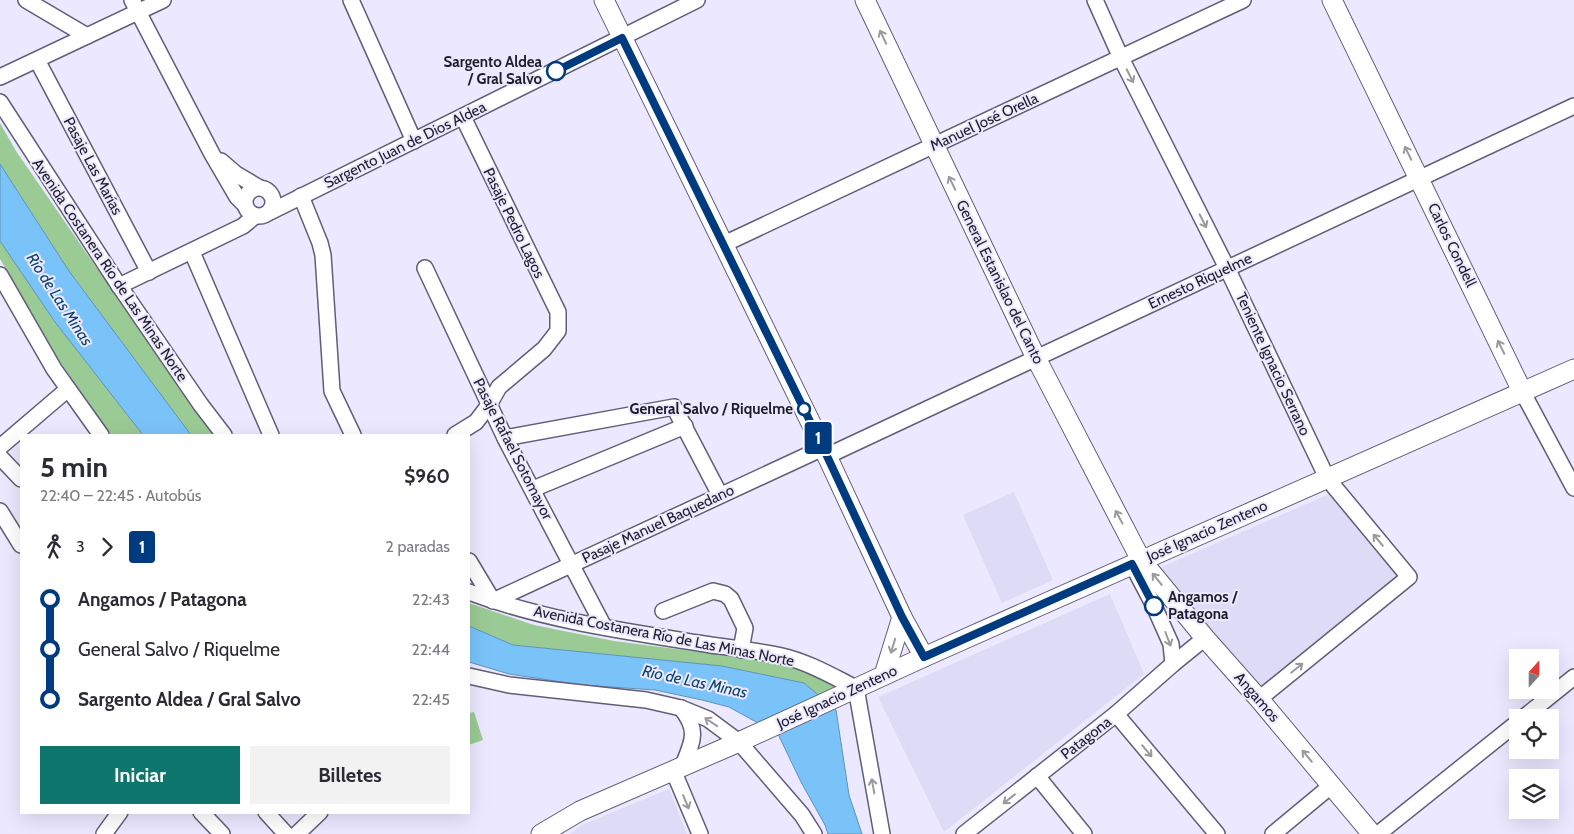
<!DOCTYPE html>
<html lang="es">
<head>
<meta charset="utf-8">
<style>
	:root { --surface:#fff; --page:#f2f2f3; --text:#2b2b33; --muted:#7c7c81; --accent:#0f766e }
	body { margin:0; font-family:Cabin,sans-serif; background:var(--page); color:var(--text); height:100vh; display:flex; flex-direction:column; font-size:19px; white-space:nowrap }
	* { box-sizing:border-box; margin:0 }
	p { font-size:16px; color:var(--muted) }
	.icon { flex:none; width:28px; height:28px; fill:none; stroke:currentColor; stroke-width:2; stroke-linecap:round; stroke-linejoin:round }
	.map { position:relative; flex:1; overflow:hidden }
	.details { position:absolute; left:20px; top:434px; width:450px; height:380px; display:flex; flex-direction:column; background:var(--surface); border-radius:0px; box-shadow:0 5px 20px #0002 }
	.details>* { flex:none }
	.badge { padding:0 10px; border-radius:4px; font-size:18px; line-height:32px }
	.needle { width:32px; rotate:21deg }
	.controls { position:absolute; left:1509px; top:649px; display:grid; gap:10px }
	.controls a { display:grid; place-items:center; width:50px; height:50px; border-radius:0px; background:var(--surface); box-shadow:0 5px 20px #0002; font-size:25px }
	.map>.badge { position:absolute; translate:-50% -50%; box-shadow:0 0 0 2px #fff }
	.legs { display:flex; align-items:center; gap:8px; height:55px; padding:0 20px; font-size:16px }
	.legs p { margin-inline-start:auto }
	.overview { display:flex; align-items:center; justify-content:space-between; height:85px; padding:0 20px }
	h1 { font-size:28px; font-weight:800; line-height:38px }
	.button { display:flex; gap:10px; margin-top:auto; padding:10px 20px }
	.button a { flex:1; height:58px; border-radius:0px; background:var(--accent); color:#fff; font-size:20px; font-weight:800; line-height:58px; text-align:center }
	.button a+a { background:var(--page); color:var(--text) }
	ul { padding:0 20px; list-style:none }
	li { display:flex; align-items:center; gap:18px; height:50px; font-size:19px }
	li i { display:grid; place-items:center; width:8px; height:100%; margin:0 6px; background:currentColor }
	li i::after { content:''; width:12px; height:12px; margin:-6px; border:4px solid; border-radius:50%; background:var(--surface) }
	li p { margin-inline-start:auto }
	li:first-child i { background:linear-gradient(#0000 50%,currentColor 0) }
	li:last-child i { background:linear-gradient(currentColor 50%,#0000 0) }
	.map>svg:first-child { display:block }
	.built { fill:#dedbf7 }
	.green { fill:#9bcb95 }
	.water { fill:#7ac3f9; stroke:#5f92ba }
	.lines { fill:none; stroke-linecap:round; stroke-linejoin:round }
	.minor-casing { stroke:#615e75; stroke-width:18 }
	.tertiary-casing { stroke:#615e75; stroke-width:21 }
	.minor { stroke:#fff; stroke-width:15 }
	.tertiary { stroke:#fff; stroke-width:19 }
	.oneway { stroke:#9a9a9e }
	.line-1-casing { stroke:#fff; stroke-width:11 }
	.line-1 { stroke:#003b80; stroke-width:8 }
	.stop-1-dot { fill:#fff; stroke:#003b80; stroke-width:2.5 }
	.labels { text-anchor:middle; stroke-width:4; stroke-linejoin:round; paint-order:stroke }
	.stop-label { font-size:15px; font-weight:bold; fill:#1f1e28; stroke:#ebe8ff; text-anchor:end }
	.street-label { font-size:15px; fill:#1f1e28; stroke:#ebe8ff }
	.water-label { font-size:16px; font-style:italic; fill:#0a4466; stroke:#ebe8ff }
</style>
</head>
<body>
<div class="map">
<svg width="1574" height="834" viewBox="0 0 1574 834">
	<rect width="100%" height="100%" fill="#ebe8ff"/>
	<g class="built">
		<path d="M 1014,492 L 1053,580 L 1002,603 L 963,515 Z"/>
		<path d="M 1329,494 L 1403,577 L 1261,692 L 1155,570 Z"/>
		<path d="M 1110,594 L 1144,674 L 944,832 L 878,697 Z"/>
		<path d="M 669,789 L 687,834 L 570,834 L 582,825 Z"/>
	</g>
	<g class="green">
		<path d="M 0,123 L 16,151 L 189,402 L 217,435 L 191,435 L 69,271 L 0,164 Z"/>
		<path d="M 0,241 L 55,322 L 143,435 L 111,435 L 59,360 L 0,259 Z"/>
		<path d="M 469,603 L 534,625 L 614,641 L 762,660 L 798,668 L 839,687 L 818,695 L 804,683 L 722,666 L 513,645 L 469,626 Z"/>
		<path d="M 474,712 L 483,740 L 469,745 L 469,713 Z"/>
	</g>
	<g class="water">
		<path d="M 0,164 L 69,271 L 191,435 L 143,435 L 55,322 L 0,241 Z"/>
		<path d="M 469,626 L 513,645 L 722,666 L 804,683 L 836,710 L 849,795 L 862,834 L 828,834 L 825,825 L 801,782 L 778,734 L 729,707 L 702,700 L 655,690 L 582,685 L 509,674 L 469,662 Z"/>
	</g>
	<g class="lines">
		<defs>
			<g id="minor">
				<path d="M 26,0 L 87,36"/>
				<path d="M 132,0 L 212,154 L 237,197 L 245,205"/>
				<path d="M 351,0 L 414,141"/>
				<path d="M 1095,0 L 1121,58 L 1227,268 L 1327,478 L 1409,577 L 1259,699"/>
				<path d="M 37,60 L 149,272"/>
				<path d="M 0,77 L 163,0"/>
				<path d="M 0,102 L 116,281 L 201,405 L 224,435"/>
				<path d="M 221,161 L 236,174 L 258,187"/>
				<circle cx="259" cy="202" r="14"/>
				<path d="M 301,196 L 320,243 L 323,255 L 332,391 L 353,435"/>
				<path d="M 270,212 L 697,0"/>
				<path d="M 724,244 L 1243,0"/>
				<path d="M 192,252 L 271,435"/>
				<path d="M 425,268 L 505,438 L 604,627"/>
				<path d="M 0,275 L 54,369 L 101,435"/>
				<path d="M 119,286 L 243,226 L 255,216"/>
				<path d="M 1522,391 L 1574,488"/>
				<path d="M 455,435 L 476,422 L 489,405 L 499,387 L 544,349 L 558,331 L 558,312 L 463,117"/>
				<path d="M 505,438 L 674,407 L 720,495"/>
				<path d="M 0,447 L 68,389"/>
				<path d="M 827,456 L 1574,106"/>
				<path d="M 0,457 L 21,479"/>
				<path d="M 533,489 L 685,426"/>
				<path d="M 0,511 L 21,545"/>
				<path d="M 469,561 L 493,601 L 823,448"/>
				<path d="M 1132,564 L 1154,606 L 1171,644 L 1173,664"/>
				<path d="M 469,592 C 546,621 630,632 711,645 C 734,648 759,651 782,656 C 808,662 832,676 856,688 L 882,834"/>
				<path d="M 663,611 L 713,591 L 725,594 L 731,599 L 745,628 L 741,650"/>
				<path d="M 469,676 L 509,685 L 646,700 L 681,708 L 708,719 L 739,742 L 802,815 L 814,834"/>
				<path d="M 681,708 C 699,730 693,741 683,765"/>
				<path d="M 1116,714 L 1217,834"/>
				<path d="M 1523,718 L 1574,677"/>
				<path d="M 673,770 L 700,834"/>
				<path d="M 1037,776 L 1084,834"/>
				<path d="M 201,812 L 222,834"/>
				<path d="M 266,812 L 286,834"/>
				<path d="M 104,834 L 120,812"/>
				<path d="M 297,834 L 320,812"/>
				<path d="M 964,834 L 1116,714 L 1173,664 L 1205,638"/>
				<path d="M 1273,834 L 1332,785"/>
				<path d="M 1378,834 L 1518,722"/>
			</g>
			<g id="tertiary">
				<path d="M 604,0 L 827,456 L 902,617 L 924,657"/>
				<path d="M 865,0 L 1036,358 L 1141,560 L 1205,638 L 1259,699 L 1372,834"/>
				<path d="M 1332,0 L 1522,391"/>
				<path d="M 884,675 L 902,617"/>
				<path d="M 541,834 L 580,811 L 739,742 L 924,657 L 1574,369"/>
			</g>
		</defs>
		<use href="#minor" class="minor-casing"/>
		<use href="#tertiary" class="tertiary-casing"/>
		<use href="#minor" class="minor"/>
		<use href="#tertiary" class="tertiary"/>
	</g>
	<defs><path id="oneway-shaft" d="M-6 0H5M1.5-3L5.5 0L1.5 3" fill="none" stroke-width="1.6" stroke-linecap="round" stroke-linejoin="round" transform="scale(1.25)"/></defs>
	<g class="oneway">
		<use href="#oneway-shaft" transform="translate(883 37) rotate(-115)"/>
		<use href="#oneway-shaft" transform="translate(1130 76) rotate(63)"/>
		<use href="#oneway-shaft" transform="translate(1408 153) rotate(-116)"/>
		<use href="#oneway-shaft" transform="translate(952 183) rotate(-116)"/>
		<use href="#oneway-shaft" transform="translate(1203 221) rotate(63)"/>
		<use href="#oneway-shaft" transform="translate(1501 347) rotate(-116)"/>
		<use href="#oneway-shaft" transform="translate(1119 517) rotate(-118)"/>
		<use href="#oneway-shaft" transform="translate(1378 540) rotate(-130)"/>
		<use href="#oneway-shaft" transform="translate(1157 579) rotate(-129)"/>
		<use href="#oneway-shaft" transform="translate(1168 639) rotate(69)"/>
		<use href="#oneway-shaft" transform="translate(893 646) rotate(107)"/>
		<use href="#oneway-shaft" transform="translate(1297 668) rotate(-39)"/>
		<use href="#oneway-shaft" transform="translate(711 722) rotate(-146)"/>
		<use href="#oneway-shaft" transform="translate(1147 751) rotate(50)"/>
		<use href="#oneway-shaft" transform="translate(1307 756) rotate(-130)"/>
		<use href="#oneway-shaft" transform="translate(873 786) rotate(-100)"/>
		<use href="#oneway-shaft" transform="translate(1009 799) rotate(142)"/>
		<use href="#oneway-shaft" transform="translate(686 802) rotate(67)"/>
	</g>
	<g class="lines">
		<defs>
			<path id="line-1" d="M 556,71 L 622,38 L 827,456 L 902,617 L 924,657 L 1132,564 L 1154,606"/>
		</defs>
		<use href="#line-1" class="line-1-casing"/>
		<use href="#line-1" class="line-1"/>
	</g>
	<g class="stop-1-dot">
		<circle cx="556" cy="71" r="9"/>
		<circle cx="804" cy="409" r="6"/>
		<circle cx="1154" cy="606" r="9"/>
	</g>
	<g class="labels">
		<g class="stop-label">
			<text x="542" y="67">Sargento Aldea<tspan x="542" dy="17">/ Gral Salvo</tspan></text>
			<text x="793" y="414">General Salvo / Riquelme</text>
			<text x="1168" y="602" text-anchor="start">Angamos /<tspan x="1168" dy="17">Patagona</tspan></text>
		</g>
		<g class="street-label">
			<text transform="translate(984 122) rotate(-25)" y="5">Manuel José Orella</text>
			<text transform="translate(405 145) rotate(-26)" y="5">Sargento Juan de Dios Aldea</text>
			<text transform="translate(93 166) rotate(62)" y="5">Pasaje Las Marías</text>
			<text transform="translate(514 223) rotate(64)" y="5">Pasaje Pedro Lagos</text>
			<text transform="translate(1452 245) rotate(64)" y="5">Carlos Condell</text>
			<text transform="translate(110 270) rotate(56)" y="5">Avenida Costanera Río de Las Minas Norte</text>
			<text transform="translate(1200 281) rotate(-25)" y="5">Ernesto Riquelme</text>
			<text transform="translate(1000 282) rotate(64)" y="5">General Estanislao del Canto</text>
			<text transform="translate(1273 364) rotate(65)" y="5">Teniente Ignacio Serrano</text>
			<text transform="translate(513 449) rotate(63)" y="5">Pasaje Rafael Sotomayor</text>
			<text transform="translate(658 524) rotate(-25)" y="5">Pasaje Manuel Baquedano</text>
			<text transform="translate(1207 531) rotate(-24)" y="5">José Ignacio Zenteno</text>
			<text transform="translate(664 636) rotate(11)" y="5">Avenida Costanera Río de Las Minas Norte</text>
			<text transform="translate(837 697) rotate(-25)" y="5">José Ignacio Zenteno</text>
			<text transform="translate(1257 697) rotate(49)" y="5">Angamos</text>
			<text transform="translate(1086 738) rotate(-38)" y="5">Patagona</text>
		</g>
		<g class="water-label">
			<text transform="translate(60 299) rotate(57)" y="6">Río de Las Minas</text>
			<text transform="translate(695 681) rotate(12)" y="6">Río de Las Minas</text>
		</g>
	</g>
</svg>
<div class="controls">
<a><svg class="needle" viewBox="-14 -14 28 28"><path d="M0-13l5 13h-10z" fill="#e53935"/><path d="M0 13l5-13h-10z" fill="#7c7c81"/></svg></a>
<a><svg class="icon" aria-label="locate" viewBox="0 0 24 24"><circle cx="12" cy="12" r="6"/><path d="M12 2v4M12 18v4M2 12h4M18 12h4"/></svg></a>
<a><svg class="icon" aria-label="layers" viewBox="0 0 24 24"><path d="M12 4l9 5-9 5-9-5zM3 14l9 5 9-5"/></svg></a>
</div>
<b class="badge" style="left:818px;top:438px;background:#003b80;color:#fff">1</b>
<section class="details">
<div class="overview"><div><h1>5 min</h1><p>22:40 – 22:45 · Autobús</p></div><b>$960</b></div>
<div class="legs"><svg class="icon" aria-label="walk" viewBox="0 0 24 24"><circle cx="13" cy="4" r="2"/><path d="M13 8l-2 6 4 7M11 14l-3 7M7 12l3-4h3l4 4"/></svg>3<svg class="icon" aria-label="forward" viewBox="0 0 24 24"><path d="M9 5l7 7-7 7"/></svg><b class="badge" style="background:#003b80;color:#fff">1</b><p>2 paradas</p></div>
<ul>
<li><i style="color:#003b80"></i><b>Angamos / Patagona</b><p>22:43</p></li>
<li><i style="color:#003b80"></i><span>General Salvo / Riquelme</span><p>22:44</p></li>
<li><i style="color:#003b80"></i><b>Sargento Aldea / Gral Salvo</b><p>22:45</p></li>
</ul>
<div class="button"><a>Iniciar</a><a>Billetes</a></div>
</section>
</div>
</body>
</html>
